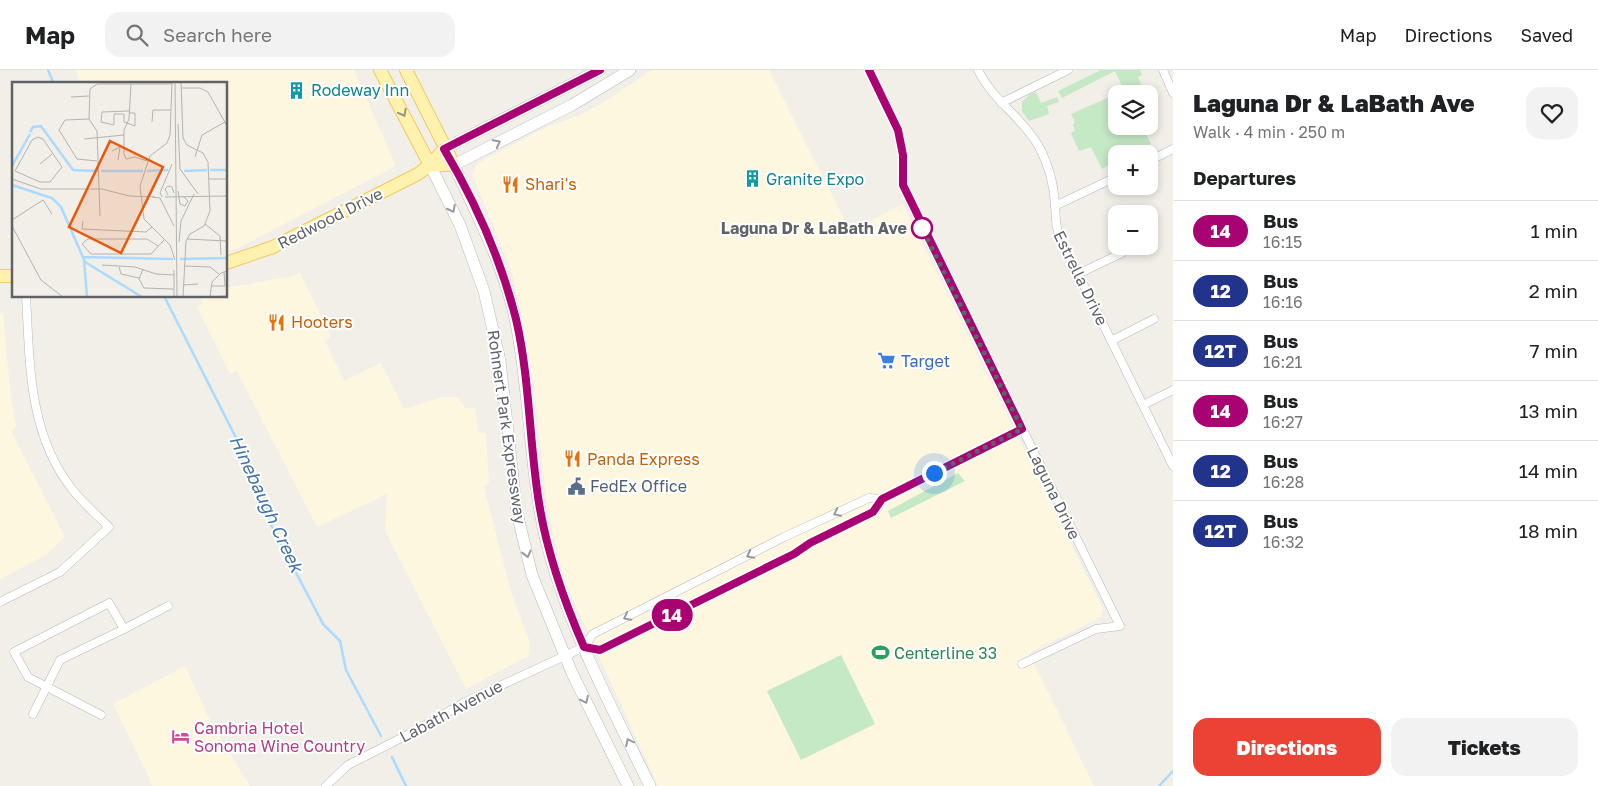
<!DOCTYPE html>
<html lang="en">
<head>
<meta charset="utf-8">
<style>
	:root { --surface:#fff; --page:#f2f2f2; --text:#202124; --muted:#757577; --line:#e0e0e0; --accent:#ea4335 }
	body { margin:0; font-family:"Golos Text",sans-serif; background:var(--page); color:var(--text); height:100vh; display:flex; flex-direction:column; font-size:19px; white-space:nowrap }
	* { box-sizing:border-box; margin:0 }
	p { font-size:16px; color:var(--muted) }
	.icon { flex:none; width:28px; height:28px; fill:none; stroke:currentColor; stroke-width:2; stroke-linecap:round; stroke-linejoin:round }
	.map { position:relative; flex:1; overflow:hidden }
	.side { display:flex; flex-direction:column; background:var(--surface); width:425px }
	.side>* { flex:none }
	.badge { padding:0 10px; border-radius:16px; font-size:18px; line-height:32px }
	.buttons { position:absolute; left:1108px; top:15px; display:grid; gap:10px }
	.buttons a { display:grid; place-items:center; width:50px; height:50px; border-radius:10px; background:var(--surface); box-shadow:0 2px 8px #0003; font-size:25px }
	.you { position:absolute; width:25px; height:25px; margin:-12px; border:4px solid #fff; border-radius:50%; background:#1a73e8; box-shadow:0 0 0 8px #1a73e833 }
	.map>.badge { position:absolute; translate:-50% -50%; box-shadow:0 0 0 2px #fff }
	h2 { padding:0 20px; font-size:19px; line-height:45px }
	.round { display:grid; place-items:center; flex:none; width:52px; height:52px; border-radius:15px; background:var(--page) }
	.overview { display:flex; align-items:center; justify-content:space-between; height:85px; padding:0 20px }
	h1 { font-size:24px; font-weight:800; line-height:38px }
	.button { display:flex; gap:10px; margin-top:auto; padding:10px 20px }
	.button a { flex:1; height:58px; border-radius:15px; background:var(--accent); color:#fff; font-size:20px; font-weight:800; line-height:58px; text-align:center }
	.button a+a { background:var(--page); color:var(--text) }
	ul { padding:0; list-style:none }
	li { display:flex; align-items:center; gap:15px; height:60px; padding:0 20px; border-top:1px solid var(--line) }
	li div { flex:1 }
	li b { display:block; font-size:19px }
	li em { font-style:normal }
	li .badge { min-width:55px; font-weight:700; text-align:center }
	header { display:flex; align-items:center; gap:30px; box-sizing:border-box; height:70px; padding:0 25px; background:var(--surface); border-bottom:1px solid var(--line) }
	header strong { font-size:24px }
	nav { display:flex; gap:28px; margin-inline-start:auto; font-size:18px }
	.search { width:350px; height:45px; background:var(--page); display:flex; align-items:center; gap:12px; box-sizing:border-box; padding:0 18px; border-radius:15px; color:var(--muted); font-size:19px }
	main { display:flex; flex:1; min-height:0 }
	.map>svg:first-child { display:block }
	.commercial { fill:#fef7e0 }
	.green { fill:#c5e8c5 }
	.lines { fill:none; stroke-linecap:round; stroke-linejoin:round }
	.stream { stroke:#aadaff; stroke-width:2.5 }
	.minor-casing { stroke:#b5b8bc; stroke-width:9 }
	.secondary-casing { stroke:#b6babf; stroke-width:12 }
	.primary-casing { stroke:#f2c960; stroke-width:14 }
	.minor { stroke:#fff; stroke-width:8 }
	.secondary { stroke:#fff; stroke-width:11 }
	.primary { stroke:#fff2af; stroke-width:12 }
	.oneway { stroke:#979581 }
	.oneway2 { stroke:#979a9d }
	.line-casing { stroke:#fff; stroke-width:11 }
	.line { stroke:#a90272; stroke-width:8 }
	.walk { stroke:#5f6368; stroke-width:5; stroke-dasharray:0 9 }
	.stop-dot { fill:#fff; stroke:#a90272; stroke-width:2.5 }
	.labels { text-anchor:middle; stroke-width:4; stroke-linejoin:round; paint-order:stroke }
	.culture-label { font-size:16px; fill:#0d838f; stroke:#fff; text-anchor:start }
	.food-label { font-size:16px; fill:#c56008; stroke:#fff; text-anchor:start }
	.street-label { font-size:16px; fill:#5f6368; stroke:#fff }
	.stop-label { font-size:16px; font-weight:bold; fill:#5f6368; stroke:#fff; text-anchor:end }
	.shop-label { font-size:16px; fill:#366cbe; stroke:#fff; text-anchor:start }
	.service-label { font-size:16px; fill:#4e5e75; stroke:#fff; text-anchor:start }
	.leisure-label { font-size:16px; fill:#27864d; stroke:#fff; text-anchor:start }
	.hotel-label { font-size:16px; fill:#b23c85; stroke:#fff; text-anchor:start }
	.water-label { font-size:18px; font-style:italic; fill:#4174aa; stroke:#fff }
	.inset-river { fill:none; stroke:#aadaff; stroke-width:2.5 }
	.inset-road { fill:none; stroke:#b3b3b1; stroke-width:1 }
	.view { fill:#e8590c; fill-opacity:0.15; stroke:#e8590c; stroke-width:2.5 }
	.inset-edge { fill:none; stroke:#5f6368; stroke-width:2.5 }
</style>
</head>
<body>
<header>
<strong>Map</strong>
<div class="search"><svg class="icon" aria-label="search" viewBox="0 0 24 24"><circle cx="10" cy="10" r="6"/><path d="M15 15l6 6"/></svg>Search here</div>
<nav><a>Map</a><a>Directions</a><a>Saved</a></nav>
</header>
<main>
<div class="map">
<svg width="1173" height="716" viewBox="0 0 1173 716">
	<rect width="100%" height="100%" fill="#f1efe8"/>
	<g class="commercial">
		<path d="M 75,0 L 354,0 L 396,96 L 238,178 L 226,181 L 226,14 L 82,14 Z"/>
		<path d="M 652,0 L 769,0 L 850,161 L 903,134 L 1103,539 L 1101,547 L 1029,583 L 1094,716 L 658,716 L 564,509 L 547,437 L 534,315 L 512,202 L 472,104 L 478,93 L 549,56 L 581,45 L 604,32 Z"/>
		<path d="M 300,203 L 331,266 L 325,271 L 344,311 L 381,293 L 404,339 L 442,327 L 458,327 L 465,338 L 475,338 L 478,362 L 486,363 L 489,413 L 484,417 L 512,526 L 530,572 L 528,586 L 466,619 L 385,461 L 387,424 L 317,457 L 237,301 L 230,304 L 197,237 L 203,234 L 200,226 L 226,226 L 226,218 L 293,206 Z"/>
		<path d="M 0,243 L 3,243 L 10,321 L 16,356 L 11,361 L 65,467 L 46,485 L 0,509 Z"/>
		<path d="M 185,596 L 211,652 L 250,716 L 153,716 L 113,634 Z"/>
	</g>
	<g class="green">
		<path d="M 1101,0 L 1140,0 L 1142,5 L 1138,7 L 1144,22 L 1117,24 L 1124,20 L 1115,1 L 1062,28 L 1058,21 Z"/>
		<path d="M 1036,22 L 1041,33 L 1057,27 L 1059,32 L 1047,36 L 1049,44 L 1029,51 L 1022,41 L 1022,32 L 1030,24 Z"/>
		<path d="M 1116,24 L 1116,56 L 1124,56 L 1126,59 L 1131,56 L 1142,56 L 1151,74 L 1131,84 L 1116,84 L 1116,91 L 1102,99 L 1091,77 L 1079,81 L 1071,63 L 1075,60 L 1073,54 L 1075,52 L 1071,44 Z"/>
		<path d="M 958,403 L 965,411 L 891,448 L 888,441 Z"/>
		<path d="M 841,585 L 875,654 L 801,690 L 767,621 Z"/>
	</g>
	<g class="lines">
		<g class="stream">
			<path d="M 48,0 L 54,14"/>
			<path d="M 164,226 L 263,421 L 270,453 L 323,554 L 340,571 L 346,600 L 381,666"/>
			<path d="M 392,687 L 406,716"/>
			<path d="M 1159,716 L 1173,701"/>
		</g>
		<defs>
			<g id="minor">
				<path d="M 869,0 L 898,60 L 903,85 L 903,115 L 912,136 L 1120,556 L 1096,559 L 1022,594"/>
				<path d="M 978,0 C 993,31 1021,46 1038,75 C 1048,93 1054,115 1055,135 C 1056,146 1055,154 1059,165 L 1173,396"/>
				<path d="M 1163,0 L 1173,23"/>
				<path d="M 1001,33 L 1068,0"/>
				<path d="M 1149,91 L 1173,79"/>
				<path d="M 1055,136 L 1116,107"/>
				<path d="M 1078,204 L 1122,183"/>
				<path d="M 1111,271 L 1154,249"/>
				<path d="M 1143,335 L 1173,320"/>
				<path d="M 0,532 L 60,502 L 109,457 C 97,445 83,433 72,419 C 28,363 30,293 26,226"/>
				<path d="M 584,577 L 600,580 L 794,484 L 809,474 L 873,442 L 882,429 L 1023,359"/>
				<path d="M 33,644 L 60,590 L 124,559"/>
				<path d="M 101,645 L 28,607 L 14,582 L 109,533 L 124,559 L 168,536"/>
				<path d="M 326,716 L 348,695 L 415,661 L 465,632 L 584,577 L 593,564 L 784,467 L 869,428 L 882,429"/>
			</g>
			<g id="secondary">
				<path d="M 630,0 L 572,35 L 454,95 C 477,146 505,197 516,253 C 530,323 529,396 545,466 C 566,554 611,635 650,716"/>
				<path d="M 444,79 L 600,0"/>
				<path d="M 430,95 L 460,155 L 484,221 L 500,291 L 517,443 L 532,505 L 572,603 L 628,716"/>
			</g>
			<g id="primary">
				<path d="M 380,0 L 430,95"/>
				<path d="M 406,0 L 454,95 L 430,95"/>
				<path d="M 226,193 L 273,177 L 418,104 L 430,95 L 444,79"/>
				<path d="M 0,206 L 14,206"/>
			</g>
		</defs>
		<use href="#minor" class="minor-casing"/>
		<use href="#secondary" class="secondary-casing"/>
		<use href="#primary" class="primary-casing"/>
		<use href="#minor" class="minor"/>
		<use href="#secondary" class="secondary"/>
		<use href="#primary" class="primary"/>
	</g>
	<defs><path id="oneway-chevron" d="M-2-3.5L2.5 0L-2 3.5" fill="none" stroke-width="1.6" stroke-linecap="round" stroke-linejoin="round" transform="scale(1.25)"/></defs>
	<use class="oneway" href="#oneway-chevron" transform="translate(403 43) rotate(62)"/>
	<g class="oneway2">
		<use href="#oneway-chevron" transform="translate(497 73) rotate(-27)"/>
		<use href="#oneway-chevron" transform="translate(452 139) rotate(63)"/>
		<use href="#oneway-chevron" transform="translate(837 443) rotate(154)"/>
		<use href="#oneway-chevron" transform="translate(527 484) rotate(76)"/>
		<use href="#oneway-chevron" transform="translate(750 485) rotate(153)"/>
		<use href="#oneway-chevron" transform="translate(627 547) rotate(153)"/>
		<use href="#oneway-chevron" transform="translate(585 630) rotate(64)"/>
		<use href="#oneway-chevron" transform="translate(629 672) rotate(-116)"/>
	</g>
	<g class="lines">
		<defs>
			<path id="line" d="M 600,0 L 444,79 C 475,131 501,190 516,249 C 530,309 529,372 539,433 C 547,483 564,531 584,577 L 600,580 L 794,484 L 810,473 L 873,442 L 882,429 L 1022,359 L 903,115 L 903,85 L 898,60 L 869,0"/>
		</defs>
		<use href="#line" class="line-casing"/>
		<use href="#line" class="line"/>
		<path class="walk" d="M 922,158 L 921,156 L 1022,359 L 934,403"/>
	</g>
	<defs>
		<symbol id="building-bare" viewBox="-9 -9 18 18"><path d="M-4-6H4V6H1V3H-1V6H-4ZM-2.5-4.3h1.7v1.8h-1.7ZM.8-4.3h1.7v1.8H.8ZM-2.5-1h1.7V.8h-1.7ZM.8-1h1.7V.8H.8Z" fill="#0f9aa8" stroke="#fff" stroke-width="2.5" paint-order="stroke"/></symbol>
		<symbol id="restaurant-bare" viewBox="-9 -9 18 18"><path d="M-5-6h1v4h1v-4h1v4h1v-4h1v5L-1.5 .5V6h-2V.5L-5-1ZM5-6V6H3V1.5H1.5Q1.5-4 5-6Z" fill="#e8710a" stroke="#fff" stroke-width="2.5" paint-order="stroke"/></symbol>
		<symbol id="supermarket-bare" viewBox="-9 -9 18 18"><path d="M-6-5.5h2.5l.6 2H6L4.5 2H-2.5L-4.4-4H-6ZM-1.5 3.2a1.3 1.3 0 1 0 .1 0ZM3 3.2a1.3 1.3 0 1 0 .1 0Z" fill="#3f7fe0" stroke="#fff" stroke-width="2.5" paint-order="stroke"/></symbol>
		<symbol id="civic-bare" viewBox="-9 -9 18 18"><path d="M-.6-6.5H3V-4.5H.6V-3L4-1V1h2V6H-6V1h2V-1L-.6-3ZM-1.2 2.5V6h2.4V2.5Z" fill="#5c6f8a" stroke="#fff" stroke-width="2.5" paint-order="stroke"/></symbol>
		<symbol id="stadium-bare" viewBox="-9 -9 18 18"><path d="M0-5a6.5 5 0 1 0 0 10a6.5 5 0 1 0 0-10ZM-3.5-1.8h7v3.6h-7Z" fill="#2e9e5b" stroke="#fff" stroke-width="2.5" paint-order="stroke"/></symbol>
		<symbol id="hotel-bare" viewBox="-9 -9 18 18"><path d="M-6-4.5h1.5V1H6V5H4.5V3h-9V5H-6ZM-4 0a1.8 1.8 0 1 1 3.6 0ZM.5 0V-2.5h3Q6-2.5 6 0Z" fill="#d1479c" stroke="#fff" stroke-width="2.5" paint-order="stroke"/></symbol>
	</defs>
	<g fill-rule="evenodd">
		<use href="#building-bare" x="284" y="8" width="25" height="25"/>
		<use href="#building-bare" x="740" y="96" width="25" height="25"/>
		<use href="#restaurant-bare" x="498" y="102" width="25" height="25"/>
		<use href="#restaurant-bare" x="264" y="240" width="25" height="25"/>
		<use href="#supermarket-bare" x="874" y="278" width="25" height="25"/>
		<use href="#restaurant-bare" x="560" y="376" width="25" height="25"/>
		<use href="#civic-bare" x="564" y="404" width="25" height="25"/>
		<use href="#stadium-bare" x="868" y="570" width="25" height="25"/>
		<use href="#hotel-bare" x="168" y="654" width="25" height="25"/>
	</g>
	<circle class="stop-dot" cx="922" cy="158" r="10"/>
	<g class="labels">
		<g class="culture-label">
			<text x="311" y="26">Rodeway Inn</text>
			<text x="766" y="115">Granite Expo</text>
		</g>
		<g class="food-label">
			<text x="525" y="120">Shari's</text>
			<text x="291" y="258">Hooters</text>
			<text x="587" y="395">Panda Express</text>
		</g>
		<g class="street-label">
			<text transform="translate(330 148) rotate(-27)" y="6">Redwood Drive</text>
			<text transform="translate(1081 208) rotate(64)" y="6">Estrella Drive</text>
			<text transform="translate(507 357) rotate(82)" y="6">Rohnert Park Expressway</text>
			<text transform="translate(1054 423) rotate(64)" y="6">Laguna Drive</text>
			<text transform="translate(451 641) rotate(-28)" y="6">Labath Avenue</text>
		</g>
		<g class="stop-label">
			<text x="907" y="164">Laguna Dr &amp; LaBath Ave</text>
		</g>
		<g class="shop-label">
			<text x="901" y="297">Target</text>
		</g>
		<g class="service-label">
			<text x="590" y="422">FedEx Office</text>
		</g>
		<g class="leisure-label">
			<text x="894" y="589">Centerline 33</text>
		</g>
		<g class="hotel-label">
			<text x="194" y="664">Cambria Hotel<tspan x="194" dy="18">Sonoma Wine Country</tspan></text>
		</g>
		<g class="water-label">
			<text transform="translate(266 434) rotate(65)" y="6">Hinebaugh Creek</text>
		</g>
	</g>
	<g transform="translate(12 12)">
		<rect width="215" height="215" fill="#f1efe8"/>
		<path class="inset-river" d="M 18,50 L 21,45 L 29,44 L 61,88 L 86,89M 0,84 L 18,52M 198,88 L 215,88M 89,89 L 131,89M 135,89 L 156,88M 172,89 L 195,88M 0,103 L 40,116 L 49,125 L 73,180 L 130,215M 71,175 L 161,177M 168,177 L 215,176M 72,178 L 75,215"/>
		<path class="inset-road" d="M 160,0 L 158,53 L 155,61 L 138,74 L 128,104 L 132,137 L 158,163 L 163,178M 163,0 L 165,215M 169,0 L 171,56 L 175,63 L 191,71 L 196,80 L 198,129 L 192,144 L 178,152 L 174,159 L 171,215M 119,2 L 117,37 L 112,48 L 112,72 L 114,77 L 123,75 L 135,79M 169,6 L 188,6 L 196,10 L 215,44M 59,15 L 77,14M 117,31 L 123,31 L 123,44 L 112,40 L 112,32 L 102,32 L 102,43 L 89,40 L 90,30 L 117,29M 77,37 L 53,38 L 47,48 L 65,77 L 85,79M 140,40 L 141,28 L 158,28M 166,42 L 168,87 L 186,112M 26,55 L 31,57 L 50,85 L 38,100 L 28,100 L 3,89 L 20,58 ZM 72,57 L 112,53M 100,69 L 108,65 L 106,78M 183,75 L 190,53 L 213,40M 28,82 L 40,72M 0,97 L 29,107 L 90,107 L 117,114 L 143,115M 197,97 L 215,97M 166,109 L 168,122 L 173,124 L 176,119 L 171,114M 156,113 L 153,107 L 156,104 L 160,105 L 162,111M 140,115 L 148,116 L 162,144M 150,115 L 148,111 L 160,82M 153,115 L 215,114M 88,134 L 85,49 L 77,37 L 78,7 L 85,2 L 160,2M 0,138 L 31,118 L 40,132M 71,139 L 70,147 L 134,150 L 140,145M 193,142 L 208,154 L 209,173M 0,144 L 29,198 L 51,215M 175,157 L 215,159M 167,160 L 169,139 L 182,112M 146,164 L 135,157 L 76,157 L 70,162 L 79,172 L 139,172 L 152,158M 90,183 L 123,185 L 144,192 L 162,193M 173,184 L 198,185 L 207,192M 107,185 L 109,192 L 127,196M 131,187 L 127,197 L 132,206 L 161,207M 162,188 L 162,215M 171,203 L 186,202M 199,204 L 213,204 L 212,190M 194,215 L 215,214M 198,215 L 200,200 L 209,191 L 215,189"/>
		<path class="view" d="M 98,59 L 151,85 L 109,171 L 57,145 Z"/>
		<rect width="215" height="215" class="inset-edge"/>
	</g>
</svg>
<div class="buttons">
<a><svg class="icon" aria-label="layers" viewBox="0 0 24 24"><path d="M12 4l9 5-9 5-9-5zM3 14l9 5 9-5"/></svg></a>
<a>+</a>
<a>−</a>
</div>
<div class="you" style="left:934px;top:403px"></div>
<b class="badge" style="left:672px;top:545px;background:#a90272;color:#fff">14</b>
</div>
<section class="side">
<div class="overview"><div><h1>Laguna Dr &amp; LaBath Ave</h1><p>Walk · 4 min · 250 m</p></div><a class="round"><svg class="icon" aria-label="heart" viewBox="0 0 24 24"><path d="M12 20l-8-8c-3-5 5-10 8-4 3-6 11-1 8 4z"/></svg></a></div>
<h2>Departures</h2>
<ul>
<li><span class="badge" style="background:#a90272;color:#fff">14</span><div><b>Bus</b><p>16:15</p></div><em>1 min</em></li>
<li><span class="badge" style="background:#21338b;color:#fff">12</span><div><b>Bus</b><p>16:16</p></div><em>2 min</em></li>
<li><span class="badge" style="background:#21338b;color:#fff">12T</span><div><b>Bus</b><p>16:21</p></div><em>7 min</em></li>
<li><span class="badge" style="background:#a90272;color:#fff">14</span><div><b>Bus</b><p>16:27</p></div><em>13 min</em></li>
<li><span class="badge" style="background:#21338b;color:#fff">12</span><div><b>Bus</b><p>16:28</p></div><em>14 min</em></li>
<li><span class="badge" style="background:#21338b;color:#fff">12T</span><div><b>Bus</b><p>16:32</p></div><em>18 min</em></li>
</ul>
<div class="button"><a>Directions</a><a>Tickets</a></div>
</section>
</main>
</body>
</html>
